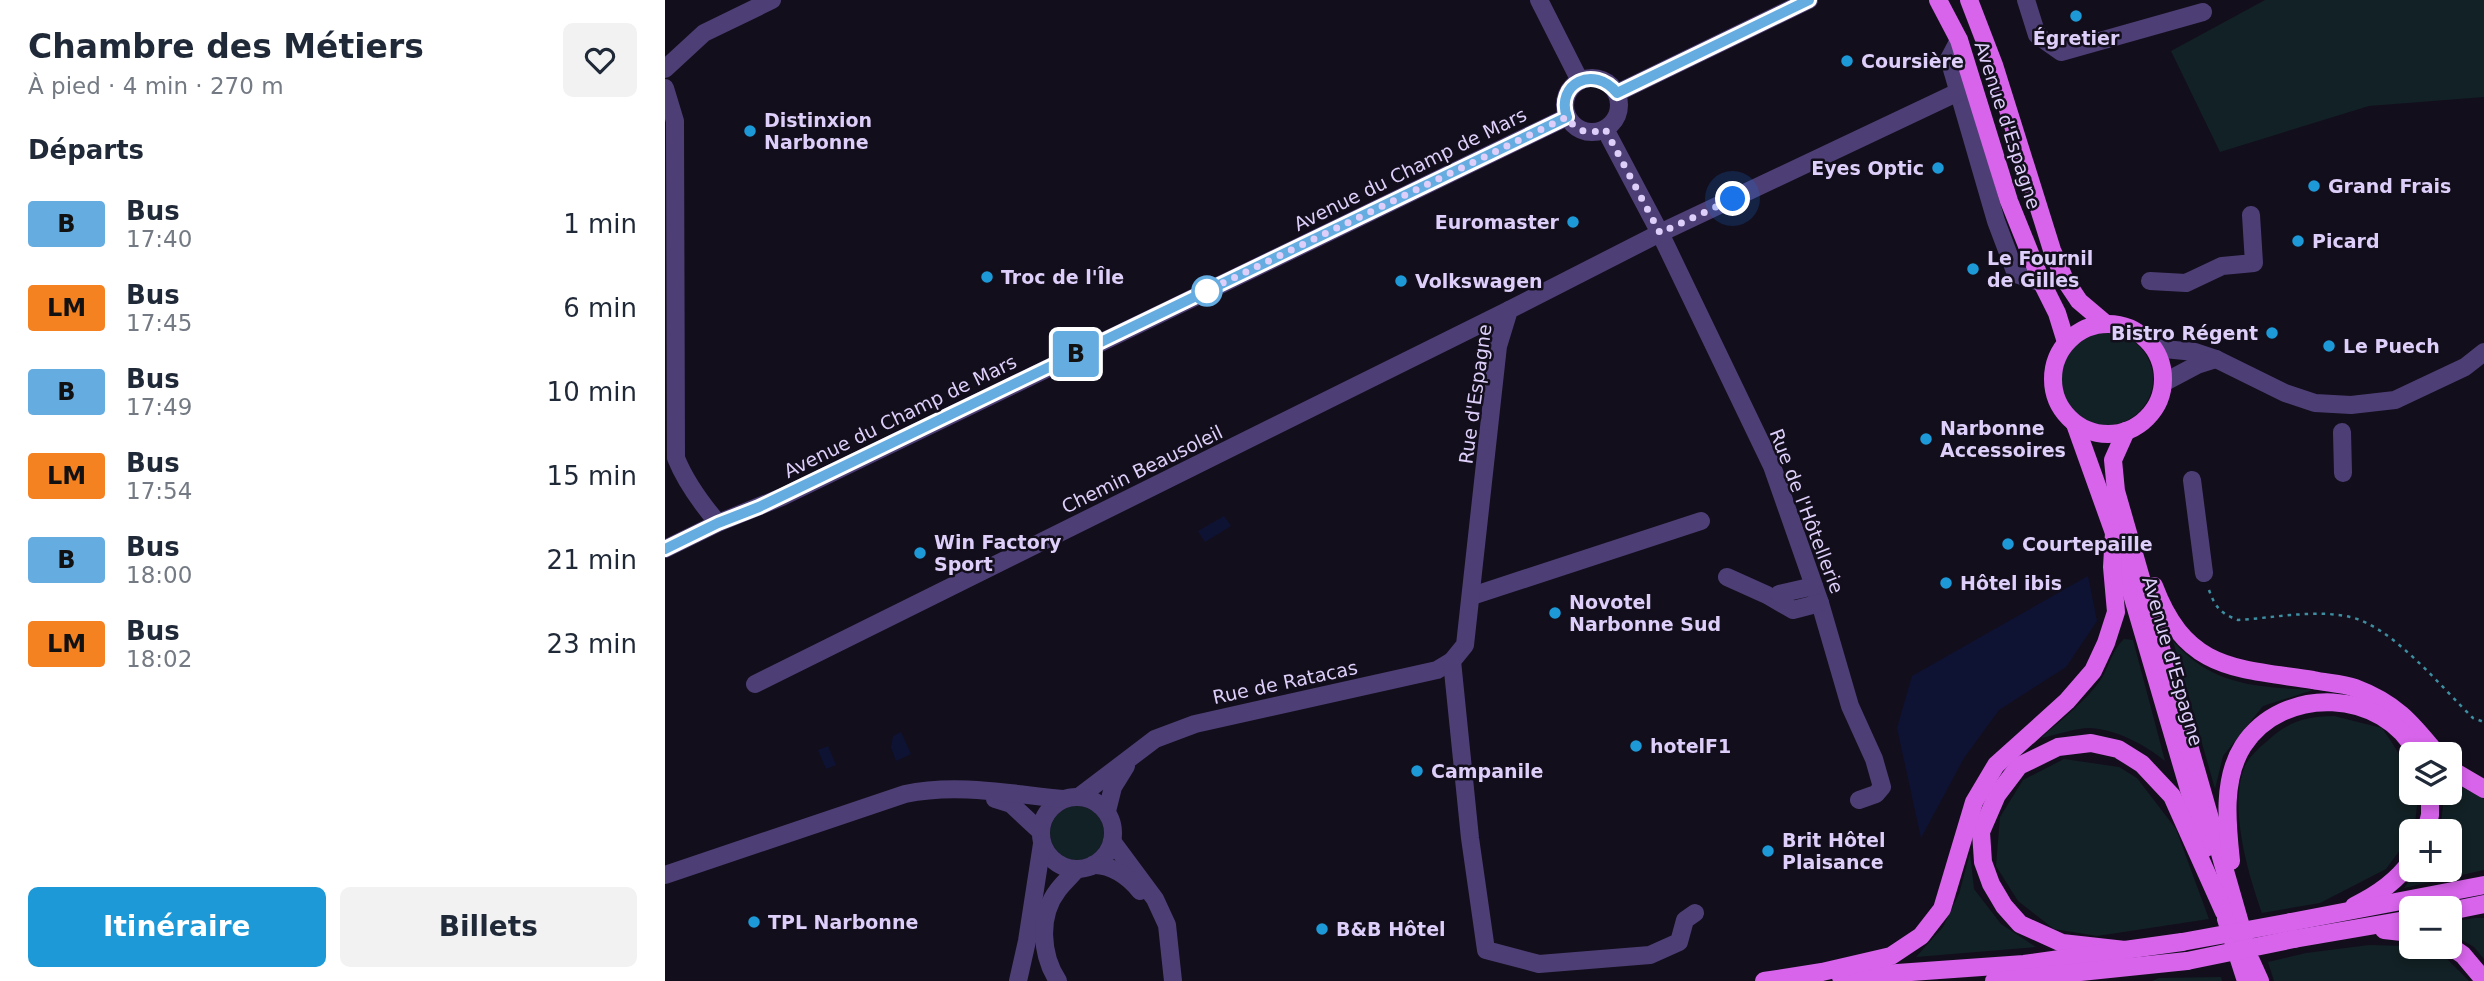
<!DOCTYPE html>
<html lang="fr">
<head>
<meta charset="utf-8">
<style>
	:root { --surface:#fff; --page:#f2f2f3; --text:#1f2937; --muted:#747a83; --accent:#1d99d7 }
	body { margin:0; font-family:"DejaVu Sans",sans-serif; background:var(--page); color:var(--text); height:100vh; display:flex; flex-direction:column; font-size:26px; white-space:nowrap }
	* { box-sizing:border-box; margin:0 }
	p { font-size:23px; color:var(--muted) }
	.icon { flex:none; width:38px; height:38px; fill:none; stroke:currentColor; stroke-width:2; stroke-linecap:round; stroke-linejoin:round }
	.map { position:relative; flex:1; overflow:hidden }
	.details { display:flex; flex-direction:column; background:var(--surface); width:665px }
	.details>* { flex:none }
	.badge { padding:0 14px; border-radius:5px; font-size:24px; line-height:46px }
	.fabs { position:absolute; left:1734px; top:742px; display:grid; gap:14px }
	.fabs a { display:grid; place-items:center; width:63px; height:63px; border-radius:10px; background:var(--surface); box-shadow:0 4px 10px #0003; font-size:35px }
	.you { position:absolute; width:35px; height:35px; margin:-18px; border:5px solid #fff; border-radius:50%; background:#1a73e8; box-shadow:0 0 0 10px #1a73e833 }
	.map>.badge { position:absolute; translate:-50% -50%; box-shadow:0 0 0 4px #fff }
	h2 { padding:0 28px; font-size:26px; line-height:63px }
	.round { display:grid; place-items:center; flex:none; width:74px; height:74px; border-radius:10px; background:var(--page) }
	.overview { display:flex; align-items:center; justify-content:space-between; height:119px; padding:0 28px }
	h1 { font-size:33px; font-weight:600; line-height:52px }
	.button { display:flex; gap:14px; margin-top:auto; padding:14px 28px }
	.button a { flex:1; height:80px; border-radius:10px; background:var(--accent); color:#fff; font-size:28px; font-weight:600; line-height:80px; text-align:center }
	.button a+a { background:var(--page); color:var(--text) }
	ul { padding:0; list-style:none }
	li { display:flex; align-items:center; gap:21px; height:84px; padding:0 28px }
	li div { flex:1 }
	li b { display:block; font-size:26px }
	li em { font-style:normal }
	li .badge { min-width:77px; font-weight:700; text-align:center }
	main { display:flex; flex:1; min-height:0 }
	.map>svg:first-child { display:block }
	.green { fill:#122125 }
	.water { fill:#0e1334 }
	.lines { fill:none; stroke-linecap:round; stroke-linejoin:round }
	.path { stroke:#3c8ea0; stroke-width:2.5; stroke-dasharray:3.5 5; stroke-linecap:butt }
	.minor { stroke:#4d3f75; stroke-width:18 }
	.major { stroke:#d764ea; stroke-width:18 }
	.major-bridge { stroke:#d764ea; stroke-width:18 }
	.line-casing { stroke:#fff; stroke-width:16 }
	.line { stroke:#65ace1; stroke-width:10 }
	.walk { stroke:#ddcff9; stroke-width:7; stroke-dasharray:0 12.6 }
	.poi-dot { fill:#1d99d7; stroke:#130e1c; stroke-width:2.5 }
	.stop-dot { fill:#fff; stroke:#65ace1; stroke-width:3.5 }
	.labels { text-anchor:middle; stroke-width:5; stroke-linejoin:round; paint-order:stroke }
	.poi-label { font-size:19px; font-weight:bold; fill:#ddcff9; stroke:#130e1c; text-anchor:start }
	.street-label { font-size:19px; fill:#ddcff9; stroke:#130e1c }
</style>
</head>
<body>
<main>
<section class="details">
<div class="overview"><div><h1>Chambre des Métiers</h1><p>À pied · 4 min · 270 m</p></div><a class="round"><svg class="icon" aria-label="heart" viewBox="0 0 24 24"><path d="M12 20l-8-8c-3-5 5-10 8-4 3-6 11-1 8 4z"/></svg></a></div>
<h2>Départs</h2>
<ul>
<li><span class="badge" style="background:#65ace1;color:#111">B</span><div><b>Bus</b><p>17:40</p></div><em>1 min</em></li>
<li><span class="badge" style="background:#f58220;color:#111">LM</span><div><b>Bus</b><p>17:45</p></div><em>6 min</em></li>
<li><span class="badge" style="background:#65ace1;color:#111">B</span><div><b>Bus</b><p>17:49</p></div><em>10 min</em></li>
<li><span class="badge" style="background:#f58220;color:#111">LM</span><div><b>Bus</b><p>17:54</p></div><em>15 min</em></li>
<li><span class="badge" style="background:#65ace1;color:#111">B</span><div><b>Bus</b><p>18:00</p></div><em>21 min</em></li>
<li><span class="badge" style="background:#f58220;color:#111">LM</span><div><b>Bus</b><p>18:02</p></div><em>23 min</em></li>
</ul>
<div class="button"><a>Itinéraire</a><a>Billets</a></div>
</section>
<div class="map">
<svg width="1819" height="981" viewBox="0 0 1819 981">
	<rect width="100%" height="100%" fill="#130e1c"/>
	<g class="green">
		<path d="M 1600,0 L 1819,0 L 1819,97 L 1704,106 L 1555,152 L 1506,51 Z"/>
		<circle cx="1442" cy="379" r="46"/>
		<path d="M 1459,639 L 1468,640 L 1500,761 C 1479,744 1452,730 1425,728 C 1410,728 1391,735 1376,738 C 1395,721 1425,698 1438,676 C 1445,663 1448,649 1459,639 Z"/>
		<path d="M 1508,641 C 1547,686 1592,687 1648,690 L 1598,706 L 1558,756 L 1550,789 Z"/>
		<path d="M 1669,716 L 1717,728 C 1730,747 1746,769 1746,793 L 1750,793 L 1752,806 L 1749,831 L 1721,869 L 1655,903 L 1597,913 C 1583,874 1563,806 1580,766 C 1584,757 1594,748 1601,742 C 1624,721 1639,717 1669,716 Z"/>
		<path d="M 1399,759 L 1454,767 L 1472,778 L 1511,829 L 1544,919 L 1432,936 L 1389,929 L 1353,901 L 1331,866 L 1335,817 L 1358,780 Z"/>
		<path d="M 1785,780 L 1819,799 L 1819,870 L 1739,888 L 1752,870 L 1785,870 L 1785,831 L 1775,831 L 1778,806 L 1776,793 L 1785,793 Z"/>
		<circle cx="412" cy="833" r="27"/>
		<path d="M 1305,853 L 1309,889 L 1336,924 L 1371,947 L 1251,957 L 1278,927 L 1294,894 Z"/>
		<path d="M 1810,918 L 1819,918 L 1819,959 L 1809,947 L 1785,933 L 1785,922 Z"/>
		<path d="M 1704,945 L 1742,946 L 1776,953 L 1804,981 L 1609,981 L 1603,962 L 1641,953 Z"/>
		<path d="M 1556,977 L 1557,981 L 1487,981 L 1494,978 Z"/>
	</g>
	<g class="water">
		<path d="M 559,516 L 566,526 L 540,542 L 533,531 Z"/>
		<path d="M 1423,576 L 1432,621 L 1401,667 L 1334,710 L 1299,758 L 1256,838 L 1232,728 L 1247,676 Z"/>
		<path d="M 236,732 L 246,754 L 231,761 L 226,747 L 228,736 Z"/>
		<path d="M 163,746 L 171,765 L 161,769 L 153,750 Z"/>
	</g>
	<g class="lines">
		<path class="path" d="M 1544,590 C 1550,607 1556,614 1573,620 C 1607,618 1652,609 1685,617 C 1727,626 1777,688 1808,718 L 1819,722"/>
		<g class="minor">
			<path d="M 874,0 L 915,81"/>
			<path d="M 1361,0 L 1372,35 L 1396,52 L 1538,12"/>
			<path d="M 1294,40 L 1284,59 L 1331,221 L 1351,274 L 1377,283"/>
			<path d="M 0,69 L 39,33 L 107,0"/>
			<circle cx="927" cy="105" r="27"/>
			<path d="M 0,88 L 10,121 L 11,458 C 21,483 36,503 53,523"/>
			<path d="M 952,93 L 1144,0"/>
			<path d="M 940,129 L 995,233 L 1107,466 L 1155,603 L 1185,706 L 1209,759 L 1217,787 L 1211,794 L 1194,800"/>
			<path d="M 1485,281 L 1521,283 L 1557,266 L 1589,263 L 1586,215"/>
			<path d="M 1489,348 L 1530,352 L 1551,359 L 1620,393 L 1650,403 L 1686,405 L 1730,400 L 1800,367 L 1819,352"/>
			<path d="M 1498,383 L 1532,365 L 1551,359"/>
			<path d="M 1677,432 L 1678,473"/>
			<path d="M 1527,480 L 1539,573"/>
			<path d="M 0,549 L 53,523 L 117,497 L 902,117"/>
			<path d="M 1062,577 L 1102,595 L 1128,610 L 1155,603"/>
			<path d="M 1114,594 L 1149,586"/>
			<path d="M 807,596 L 1036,521"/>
			<path d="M 90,684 L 844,310"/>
			<path d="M 415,796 L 490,739 L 530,724 L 772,670 L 787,661"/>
			<circle cx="412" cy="833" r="36"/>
			<path d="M 330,799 L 346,804 L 375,831"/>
			<path d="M 442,811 L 448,787 L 461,766"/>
			<path d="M 447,841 L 490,899 L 502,925 L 508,981"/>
			<path d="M 428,865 C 446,864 464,877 475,891"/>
			<path d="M 0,875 L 240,794 C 292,783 346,794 398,799"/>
			<path d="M 1030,913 L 1020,920 L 1014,942 L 985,955 L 874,964 L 821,950 L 805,838 L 787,661 L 800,645 L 833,346 L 844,310 L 995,233 L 1308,85"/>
			<path d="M 353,981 L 362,941 L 377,844"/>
			<path d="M 393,981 C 376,955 373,916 393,890 C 398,883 406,876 412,869"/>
		</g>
		<g class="major">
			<path d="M 1273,0 L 1294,40 L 1344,201 L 1377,283 L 1392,313 L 1401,342"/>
			<path d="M 1304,0 L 1329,65 L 1387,250 L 1400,280 L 1414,301 L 1440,323"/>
			<circle cx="1443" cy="379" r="55"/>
			<path d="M 1410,424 L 1449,533 L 1541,848"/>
			<path d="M 1461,431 L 1448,460 L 1451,491 L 1579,937"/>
			<path d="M 1489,586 C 1521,671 1570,668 1648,680 C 1661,683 1677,683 1690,688 C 1730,703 1746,722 1772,754"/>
			<path d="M 1785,769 L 1819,789"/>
			<path d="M 1761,831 L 1765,815 L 1765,793"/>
			<path d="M 1566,861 C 1562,824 1557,779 1578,746 C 1618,684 1719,689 1752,754"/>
			<path d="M 1689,906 C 1712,895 1732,881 1746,861"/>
			<path d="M 1785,911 L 1819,904"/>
			<path d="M 1561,919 L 1581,981"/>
			<path d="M 1626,922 L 1819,885"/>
			<path d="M 1719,930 L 1746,933"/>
			<path d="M 1629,939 L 1746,919"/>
			<path d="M 1785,946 L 1798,955 L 1819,980"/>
			<path d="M 1460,950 L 1397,943 L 1355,924 L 1339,906 L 1326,884 L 1318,862 L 1316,832 L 1332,795 L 1354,766 L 1393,747 L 1426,743 L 1453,749 L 1477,764 L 1507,796 L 1559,912"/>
			<path d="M 1586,961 L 1595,981"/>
			<path d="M 1176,977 L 1359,964 L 1517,942"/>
			<path d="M 1099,981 L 1157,972 L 1226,956 L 1256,936 L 1277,909 L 1309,802 L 1331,765 L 1402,701 L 1428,671 L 1441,643 L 1451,612 L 1447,567 L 1449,533"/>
			<path d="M 1329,981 L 1522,961"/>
		</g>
		<g class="major-bridge">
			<path d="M 1517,942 L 1626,922"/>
			<path d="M 1522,961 L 1629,939"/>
		</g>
	</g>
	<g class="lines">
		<defs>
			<path id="line" d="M 0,549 L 53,523 L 94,507 L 902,117 C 890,84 929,64 952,93 L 1144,0"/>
		</defs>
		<use href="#line" class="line-casing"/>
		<use href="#line" class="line"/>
		<path class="walk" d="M 542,291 L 533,295 L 902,117 C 911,132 924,135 940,129 L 995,233 L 1068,199"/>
	</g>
	<g class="poi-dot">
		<circle cx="1411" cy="16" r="7"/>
		<circle cx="1182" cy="61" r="7"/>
		<circle cx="85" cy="131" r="7"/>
		<circle cx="1273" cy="168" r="7"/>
		<circle cx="1649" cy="186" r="7"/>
		<circle cx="908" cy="222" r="7"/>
		<circle cx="1633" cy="241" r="7"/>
		<circle cx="1308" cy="269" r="7"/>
		<circle cx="322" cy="277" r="7"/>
		<circle cx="736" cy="281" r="7"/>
		<circle cx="1607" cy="333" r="7"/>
		<circle cx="1664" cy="346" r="7"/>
		<circle cx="1261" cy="439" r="7"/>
		<circle cx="1343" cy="544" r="7"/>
		<circle cx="255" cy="553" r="7"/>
		<circle cx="1281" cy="583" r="7"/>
		<circle cx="890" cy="613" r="7"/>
		<circle cx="971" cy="746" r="7"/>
		<circle cx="752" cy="771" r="7"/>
		<circle cx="1103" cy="851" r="7"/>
		<circle cx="89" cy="922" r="7"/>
		<circle cx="657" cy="929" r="7"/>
	</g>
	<circle class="stop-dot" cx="542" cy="291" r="14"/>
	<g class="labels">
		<g class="poi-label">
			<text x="1411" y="45" text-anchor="middle">Égretier</text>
			<text x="1196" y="68">Coursière</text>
			<text x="99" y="127">Distinxion<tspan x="99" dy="22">Narbonne</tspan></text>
			<text x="1259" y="175" text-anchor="end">Eyes Optic</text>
			<text x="1663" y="193">Grand Frais</text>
			<text x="894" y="229" text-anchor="end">Euromaster</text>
			<text x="1647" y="248">Picard</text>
			<text x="1322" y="265">Le Fournil<tspan x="1322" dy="22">de Gilles</tspan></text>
			<text x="336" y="284">Troc de l'Île</text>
			<text x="750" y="288">Volkswagen</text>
			<text x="1593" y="340" text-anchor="end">Bistro Régent</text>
			<text x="1678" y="353">Le Puech</text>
			<text x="1275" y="435">Narbonne<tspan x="1275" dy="22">Accessoires</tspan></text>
			<text x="269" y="549">Win Factory<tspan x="269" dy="22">Sport</tspan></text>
			<text x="1357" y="551">Courtepaille</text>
			<text x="1295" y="590">Hôtel ibis</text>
			<text x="904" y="609">Novotel<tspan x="904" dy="22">Narbonne Sud</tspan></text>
			<text x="985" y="753">hotelF1</text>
			<text x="766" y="778">Campanile</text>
			<text x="1117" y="847">Brit Hôtel<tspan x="1117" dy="22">Plaisance</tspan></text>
			<text x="103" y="929">TPL Narbonne</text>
			<text x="671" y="936">B&amp;B Hôtel</text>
		</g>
		<g class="street-label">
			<text transform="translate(1343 125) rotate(72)" y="7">Avenue d'Espagne</text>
			<text transform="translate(745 169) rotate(-26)" y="7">Avenue du Champ de Mars</text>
			<text transform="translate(810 394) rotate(-82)" y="7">Rue d'Espagne</text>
			<text transform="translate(235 416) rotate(-26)" y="7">Avenue du Champ de Mars</text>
			<text transform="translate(477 469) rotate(-26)" y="7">Chemin Beausoleil</text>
			<text transform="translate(1142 511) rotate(69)" y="7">Rue de l'Hôtellerie</text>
			<text transform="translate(1508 661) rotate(74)" y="7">Avenue d'Espagne</text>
			<text transform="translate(620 682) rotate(-12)" y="7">Rue de Ratacas</text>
		</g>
	</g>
</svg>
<div class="fabs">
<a><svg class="icon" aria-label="layers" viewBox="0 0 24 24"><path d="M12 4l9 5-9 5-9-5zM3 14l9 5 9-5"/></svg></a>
<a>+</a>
<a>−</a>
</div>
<div class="you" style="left:1068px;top:199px"></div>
<b class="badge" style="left:411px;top:354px;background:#65ace1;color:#111">B</b>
</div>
</main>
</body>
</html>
